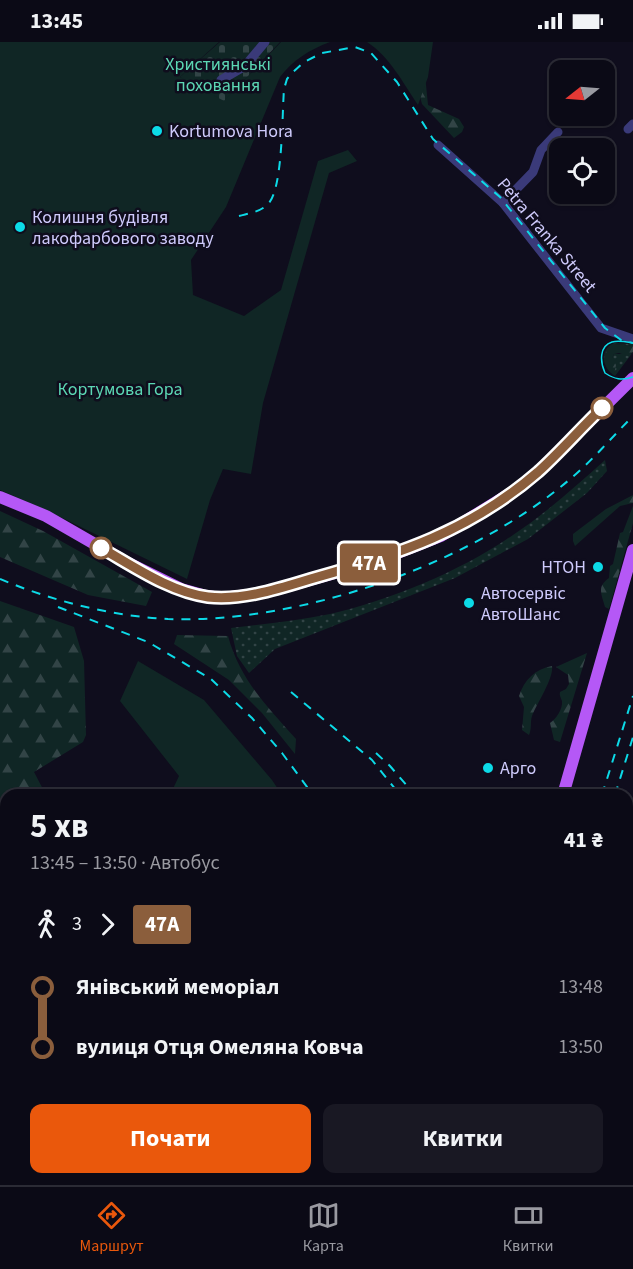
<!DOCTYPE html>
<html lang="uk">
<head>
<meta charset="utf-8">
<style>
	:root { --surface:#0b0a16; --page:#191823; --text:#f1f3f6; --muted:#9a9aa1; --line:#2b2b35; --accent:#ea580c }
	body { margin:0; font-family:"Source Sans 3",sans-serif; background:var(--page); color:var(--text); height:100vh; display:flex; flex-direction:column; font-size:22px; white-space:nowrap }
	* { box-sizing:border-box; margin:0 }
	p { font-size:20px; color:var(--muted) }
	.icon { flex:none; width:33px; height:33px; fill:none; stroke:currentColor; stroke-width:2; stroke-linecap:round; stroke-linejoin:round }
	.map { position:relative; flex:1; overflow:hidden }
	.details { position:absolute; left:0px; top:747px; width:633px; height:396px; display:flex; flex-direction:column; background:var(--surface); border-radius:18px 18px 0 0; box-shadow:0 2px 4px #0004,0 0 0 2px var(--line) }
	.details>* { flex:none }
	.badge { padding:0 12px; border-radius:4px; font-size:21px; line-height:39px }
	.needle { width:39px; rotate:253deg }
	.fabs { position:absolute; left:549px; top:18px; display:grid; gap:12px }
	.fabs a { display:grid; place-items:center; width:66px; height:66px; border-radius:12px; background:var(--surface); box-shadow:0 2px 4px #0004,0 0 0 2px var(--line); font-size:30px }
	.map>.badge { position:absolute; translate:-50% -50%; box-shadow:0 0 0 3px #fff }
	.legs { display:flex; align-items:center; gap:9px; height:66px; padding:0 30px; font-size:20px }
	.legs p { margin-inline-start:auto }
	.summary { display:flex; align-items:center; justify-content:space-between; height:102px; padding:0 30px }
	h1 { font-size:33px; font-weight:700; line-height:45px }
	.primary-button { display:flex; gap:12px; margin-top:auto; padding:12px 30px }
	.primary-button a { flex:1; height:69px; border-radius:12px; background:var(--accent); color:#fff; font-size:24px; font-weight:700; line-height:69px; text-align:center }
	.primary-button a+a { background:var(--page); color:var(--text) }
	ul { padding:0 30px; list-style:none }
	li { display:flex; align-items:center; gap:21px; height:60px; font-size:22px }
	li i { display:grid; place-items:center; width:9px; height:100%; margin:0 8px; background:currentColor }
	li i::after { content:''; width:15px; height:15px; margin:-8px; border:4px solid; border-radius:50%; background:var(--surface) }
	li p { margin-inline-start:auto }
	li:first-child i { background:linear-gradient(#0000 50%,currentColor 0) }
	li:last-child i { background:linear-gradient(currentColor 50%,#0000 0) }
	.status { display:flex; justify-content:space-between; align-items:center; height:42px; padding:0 30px; background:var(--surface); direction:ltr }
	.status svg { height:16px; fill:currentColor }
	.dock { display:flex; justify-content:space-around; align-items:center; height:84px; border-top:2px solid var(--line); background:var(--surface); font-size:16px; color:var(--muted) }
	.dock a { display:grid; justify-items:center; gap:3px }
	.dock .active { color:var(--accent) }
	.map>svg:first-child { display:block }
	.grass { fill:url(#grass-dots) }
	.forest { fill:url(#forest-firs) }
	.cemetery { fill:url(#cemetery-stones) }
	.green { fill:#102625 }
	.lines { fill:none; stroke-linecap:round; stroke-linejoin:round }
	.minor { stroke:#3a3a79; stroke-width:9 }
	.major { stroke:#b558f6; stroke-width:12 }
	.tram { stroke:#0cdae7; stroke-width:1.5 }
	.rail { stroke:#0cdae7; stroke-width:2; stroke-dasharray:9 8; stroke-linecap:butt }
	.line-1-casing { stroke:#fff; stroke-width:14 }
	.line-1 { stroke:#8b5e3c; stroke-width:9 }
	.poi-dot { fill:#0cdae7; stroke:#0f0d1d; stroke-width:2 }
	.stop-1-dot { fill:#fff; stroke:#8b5e3c; stroke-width:3 }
	.labels { text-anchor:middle; stroke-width:5; stroke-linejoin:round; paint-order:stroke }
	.park-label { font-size:18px; fill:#5cd7b4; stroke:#0f0d1d }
	.poi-label { font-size:18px; fill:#cfcbfc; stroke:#0f0d1d; text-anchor:start }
	.street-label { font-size:18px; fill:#cfcbfc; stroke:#0f0d1d }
</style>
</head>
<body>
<div class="status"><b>13:45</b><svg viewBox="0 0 49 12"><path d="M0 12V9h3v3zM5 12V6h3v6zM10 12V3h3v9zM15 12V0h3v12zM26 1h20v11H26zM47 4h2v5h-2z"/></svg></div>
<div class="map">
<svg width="633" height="1143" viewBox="0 0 633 1143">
	<defs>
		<pattern id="grass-dots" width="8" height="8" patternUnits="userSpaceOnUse" patternTransform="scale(1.5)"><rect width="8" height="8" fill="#102625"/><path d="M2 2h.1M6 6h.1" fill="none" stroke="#324446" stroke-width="1.8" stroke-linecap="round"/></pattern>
		<pattern id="forest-firs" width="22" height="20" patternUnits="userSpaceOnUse" patternTransform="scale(1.5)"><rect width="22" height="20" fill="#102625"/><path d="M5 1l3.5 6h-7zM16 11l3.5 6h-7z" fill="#324446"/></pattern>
		<pattern id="cemetery-stones" width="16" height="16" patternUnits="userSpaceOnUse" patternTransform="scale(1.5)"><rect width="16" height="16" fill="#102625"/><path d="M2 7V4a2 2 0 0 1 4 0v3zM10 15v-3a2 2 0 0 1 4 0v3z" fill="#324446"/></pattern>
	</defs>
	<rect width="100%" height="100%" fill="#0f0d1d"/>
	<g class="grass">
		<path d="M 614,301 L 633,302 L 633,304 L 614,302 L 612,316 L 614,312 L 632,312 L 633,310 L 615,334 C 603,327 598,308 614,301 Z"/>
		<path d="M 605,418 L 607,429 L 587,451 L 528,497 L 455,536 L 275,607 L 249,631 L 237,614 L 231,586 C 264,582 297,579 330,572 C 391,558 461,529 513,493 C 546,471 575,445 605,418 Z"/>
	</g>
	<g class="forest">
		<path d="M 425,33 L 428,63 L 459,77 L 464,85 L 462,90 L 454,96 L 422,62 L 418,47 Z"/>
		<path d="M 614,302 L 633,304 L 633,310 L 628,314 L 619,311 L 614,312 L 612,316 L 616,323 L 615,328 L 611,329 C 601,321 603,308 614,302 Z"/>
		<path d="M 633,453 L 633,461 L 620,464 L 575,504 L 573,499 L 573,492 L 606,467 Z"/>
		<path d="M 633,464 L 633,481 L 609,567 L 605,565 C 602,553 596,545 609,536 L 610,524 L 613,522 L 620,491 L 623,490 Z"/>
		<path d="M 0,469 L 43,489 L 152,550 L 146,564 L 88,553 L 0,515 Z"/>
		<path d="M 0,559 L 74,585 L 84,619 L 86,693 L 83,700 L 34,730 L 46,753 L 6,753 L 6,760 L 0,755 Z"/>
		<path d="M 177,593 L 228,594 C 240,638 267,664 296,697 L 295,712 L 262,671 L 229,638 L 174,602 Z"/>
		<path d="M 587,611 L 560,700 L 554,698 L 550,681 C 556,677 563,667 562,659 C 561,656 559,653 560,650 L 566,647 L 569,642 L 568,633 L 556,625 Z"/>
		<path d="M 552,624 C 554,636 537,661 532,674 C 530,680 532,686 529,693 L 522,688 L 524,665 L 519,654 C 524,638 535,627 552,624 Z"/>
		<path d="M 0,805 L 6,811 L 6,902 L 0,904 Z"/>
	</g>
	<path class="cemetery" d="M 220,0 L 280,0 L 221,63 L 180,35 Z"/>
	<g class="green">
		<path d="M 0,0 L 219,0 L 180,35 L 224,59 L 281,0 L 330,0 C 309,8 293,18 280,35 L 226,165 L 191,218 L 193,253 L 244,274 L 281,248 L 318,119 L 348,108 L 357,119 L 329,131 L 263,361 L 251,432 L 223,427 L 210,458 L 187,537 L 48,469 L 0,448 Z"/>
		<path d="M 367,0 L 433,0 L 428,35 L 418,63 C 403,41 390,15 367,0 Z"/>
		<path d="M 138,619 L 204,658 L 272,738 L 282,753 L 170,753 L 179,734 L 120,659 Z"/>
		<path d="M 6,951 L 6,1137 L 313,1137 L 311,1143 L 0,1143 L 0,960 Z"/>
	</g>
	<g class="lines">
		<g class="minor">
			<path d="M 221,38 L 245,24 L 265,0"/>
			<path d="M 628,87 L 633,82"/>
			<path d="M 438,103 L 503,161 L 601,286 L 633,297"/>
			<path d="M 503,161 L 533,130 L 541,108 L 558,90"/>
			<path d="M 14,1143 L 18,1137"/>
		</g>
		<g class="major">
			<path d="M 0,455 L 46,474 L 126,520 L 181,547 L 206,554 L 222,556 L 249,553 L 278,547 L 377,519 L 441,494 L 519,446 L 539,429 L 633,336"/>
			<path d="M 563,753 L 633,508"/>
			<path d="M 448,1143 L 450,1137"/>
		</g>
		<path class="tram" d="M 633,301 C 627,300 619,298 612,300 C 599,304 600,320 605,331 C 614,337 622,339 633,335"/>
		<g class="rail">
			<path d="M 239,174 C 250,171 261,170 269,161 C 283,144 282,72 284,47 L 287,37 L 292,31 L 304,20 L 322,11 L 355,5 L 371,11 L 397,40 L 433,97 L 500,155 L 605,286 L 621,298 L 633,301"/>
			<path d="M 0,537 C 53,559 110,574 168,577 C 298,582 469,523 569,438 C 592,419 612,395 633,374"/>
			<path d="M 58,565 L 148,600 L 211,637 L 252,676 L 282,711 L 313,753"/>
			<path d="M 291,650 L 372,718 L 400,753"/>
			<path d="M 376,711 L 390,724 L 415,753"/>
			<path d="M 602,753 L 633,654"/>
			<path d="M 615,753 L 633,695"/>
			<path d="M 627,1114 L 633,1094"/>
			<path d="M 337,1143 L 339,1137"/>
			<path d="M 357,1143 L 360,1137"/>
			<path d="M 478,1143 L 479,1137"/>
			<path d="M 510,1143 L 510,1137"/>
			<path d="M 627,1143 L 633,1125"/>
		</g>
	</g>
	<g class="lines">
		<defs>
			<path id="line-1" d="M 101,506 C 133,524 170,550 208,555 C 243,559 281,546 314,536 C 399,512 470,489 538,430 C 560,410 580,387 602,366"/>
		</defs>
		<use href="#line-1" class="line-1-casing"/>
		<use href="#line-1" class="line-1"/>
	</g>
	<g class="poi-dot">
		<circle cx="157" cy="89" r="6"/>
		<circle cx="20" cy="185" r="6"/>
		<circle cx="598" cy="525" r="6"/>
		<circle cx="469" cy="561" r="6"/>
		<circle cx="488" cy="726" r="6"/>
	</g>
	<g class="stop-1-dot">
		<circle cx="602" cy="366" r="10"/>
		<circle cx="101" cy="506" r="10"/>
	</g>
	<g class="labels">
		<g class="park-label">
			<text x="218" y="28">Християнські<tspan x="218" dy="21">поховання</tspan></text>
			<text x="120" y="353">Кортумова Гора</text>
		</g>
		<g class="poi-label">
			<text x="169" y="95">Kortumova Hora</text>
			<text x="32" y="181">Колишня будівля<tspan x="32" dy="21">лакофарбового заводу</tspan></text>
			<text x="586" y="531" text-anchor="end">НТОН</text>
			<text x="481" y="557">Автосервіс<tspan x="481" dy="21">АвтоШанс</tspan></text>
			<text x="500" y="732">Арго</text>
		</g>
		<g class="street-label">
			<text transform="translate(547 193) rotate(50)" y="6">Petra Franka Street</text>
		</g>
	</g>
</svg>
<div class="fabs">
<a><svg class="needle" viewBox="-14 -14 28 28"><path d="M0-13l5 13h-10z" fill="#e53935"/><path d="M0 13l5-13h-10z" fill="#9a9aa1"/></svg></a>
<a><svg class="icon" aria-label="locate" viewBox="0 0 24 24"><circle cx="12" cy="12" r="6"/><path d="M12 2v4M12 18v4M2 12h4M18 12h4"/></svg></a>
</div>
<b class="badge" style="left:369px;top:521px;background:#8b5e3c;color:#fff">47А</b>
<section class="details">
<div class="summary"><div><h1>5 хв</h1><p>13:45 – 13:50 · Автобус</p></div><b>41 ₴</b></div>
<div class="legs"><svg class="icon" aria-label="walk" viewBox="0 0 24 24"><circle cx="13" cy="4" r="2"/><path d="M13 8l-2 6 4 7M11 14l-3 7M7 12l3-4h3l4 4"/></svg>3<svg class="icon" aria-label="forward" viewBox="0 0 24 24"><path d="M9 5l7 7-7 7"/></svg><b class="badge" style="background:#8b5e3c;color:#fff">47А</b></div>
<ul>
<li><i style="color:#8b5e3c"></i><b>Янівський меморіал</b><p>13:48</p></li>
<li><i style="color:#8b5e3c"></i><b>вулиця Отця Омеляна Ковча</b><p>13:50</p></li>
</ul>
<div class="primary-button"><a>Почати</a><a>Квитки</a></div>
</section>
</div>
<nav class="dock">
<a class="active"><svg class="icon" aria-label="directions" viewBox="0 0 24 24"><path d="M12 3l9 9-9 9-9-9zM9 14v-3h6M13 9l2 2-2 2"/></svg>Маршрут</a>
<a><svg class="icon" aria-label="map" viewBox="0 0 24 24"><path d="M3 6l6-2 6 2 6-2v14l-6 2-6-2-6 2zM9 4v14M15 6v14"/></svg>Карта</a>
<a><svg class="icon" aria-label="tickets" viewBox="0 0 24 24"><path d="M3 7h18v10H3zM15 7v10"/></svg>Квитки</a>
</nav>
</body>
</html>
